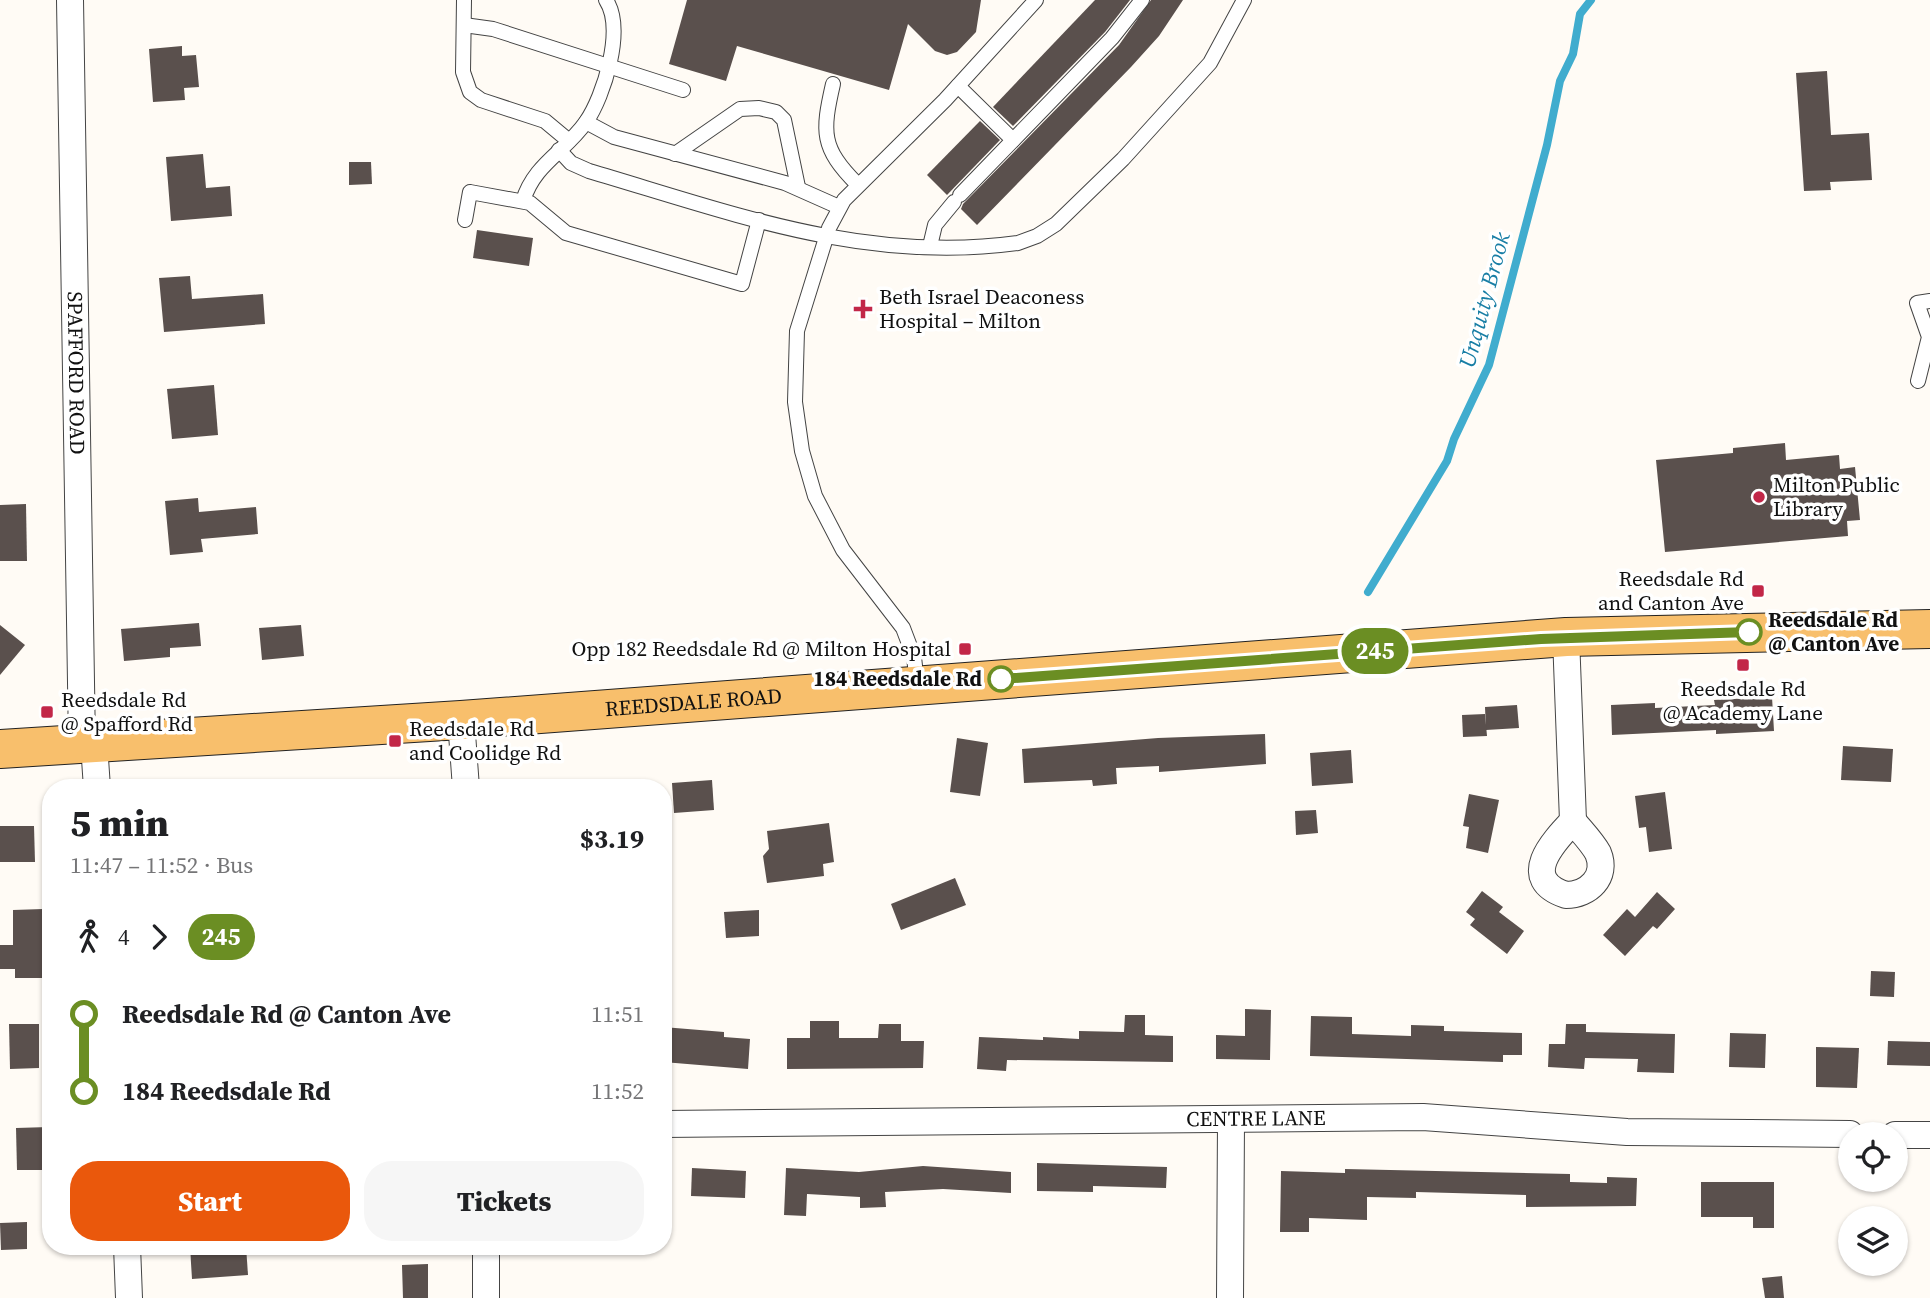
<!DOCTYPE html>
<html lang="en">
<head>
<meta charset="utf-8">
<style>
	:root { --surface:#fff; --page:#f6f6f6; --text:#202124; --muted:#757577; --accent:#ea580c }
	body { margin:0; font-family:"Source Serif 4",serif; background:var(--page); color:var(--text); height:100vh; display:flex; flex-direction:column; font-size:26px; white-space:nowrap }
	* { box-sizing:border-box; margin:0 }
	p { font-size:23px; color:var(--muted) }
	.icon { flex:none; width:38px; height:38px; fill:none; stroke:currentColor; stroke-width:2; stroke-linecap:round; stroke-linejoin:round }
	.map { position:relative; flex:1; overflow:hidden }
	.panel { position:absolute; left:42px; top:779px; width:630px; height:476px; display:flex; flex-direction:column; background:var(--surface); border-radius:28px; box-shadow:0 2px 5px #0004 }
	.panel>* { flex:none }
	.badge { padding:0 14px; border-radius:23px; font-size:24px; line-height:46px }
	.buttons { position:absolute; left:1838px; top:1122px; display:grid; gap:14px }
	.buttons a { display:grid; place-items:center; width:70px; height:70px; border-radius:50%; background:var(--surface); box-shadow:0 2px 5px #0004; font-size:35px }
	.map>.badge { position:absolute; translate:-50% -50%; box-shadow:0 0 0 4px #fff }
	.legs { display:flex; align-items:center; gap:10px; height:77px; padding:0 28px; font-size:23px }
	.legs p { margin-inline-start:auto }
	.overview { display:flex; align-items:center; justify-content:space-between; height:119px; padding:0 28px }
	h1 { font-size:38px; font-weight:800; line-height:52px }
	.primary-button { display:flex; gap:14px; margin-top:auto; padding:14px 28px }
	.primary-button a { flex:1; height:80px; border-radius:28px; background:var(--accent); color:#fff; font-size:28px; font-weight:800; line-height:80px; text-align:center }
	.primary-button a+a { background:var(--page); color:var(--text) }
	ul { padding:0 28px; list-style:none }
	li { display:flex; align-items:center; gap:24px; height:77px; font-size:26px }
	li i { display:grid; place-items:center; width:10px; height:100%; margin:0 9px; background:currentColor }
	li i::after { content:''; width:18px; height:18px; margin:-9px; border:5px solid; border-radius:50%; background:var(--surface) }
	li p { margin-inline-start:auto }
	li:first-child i { background:linear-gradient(#0000 50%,currentColor 0) }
	li:last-child i { background:linear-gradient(currentColor 50%,#0000 0) }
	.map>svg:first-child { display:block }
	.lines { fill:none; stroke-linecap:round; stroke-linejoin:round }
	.stream { stroke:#40acce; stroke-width:8 }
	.building { fill:#5a504d }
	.lane-casing { stroke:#444; stroke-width:16 }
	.street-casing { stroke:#444; stroke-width:28 }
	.primary-casing { stroke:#222; stroke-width:40 }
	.lane { stroke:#fff; stroke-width:14 }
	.street { stroke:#fff; stroke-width:26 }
	.primary { stroke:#f8bf6c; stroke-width:38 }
	.line-1-casing { stroke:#fff; stroke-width:16 }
	.line-1 { stroke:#6b8e23; stroke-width:10 }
	.poi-dot { fill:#c22748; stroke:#fff; stroke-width:2.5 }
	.stop-1-dot { fill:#fff; stroke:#6b8e23; stroke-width:3.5 }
	.labels { text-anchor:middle; stroke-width:7; stroke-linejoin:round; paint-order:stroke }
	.poi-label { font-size:21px; fill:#111; stroke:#fff; text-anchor:start }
	.street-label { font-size:21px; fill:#111; stroke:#fff }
	.stop-label { font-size:21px; font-weight:bold; fill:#111; stroke:#fff; text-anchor:start }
	.water-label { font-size:23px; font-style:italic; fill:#187ea5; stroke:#fff }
</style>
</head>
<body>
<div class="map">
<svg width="1930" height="1298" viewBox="0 0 1930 1298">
	<rect width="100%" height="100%" fill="#fffbf5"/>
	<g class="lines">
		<path class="stream" d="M 1368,592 L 1447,461 L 1454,439 L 1489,365 L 1547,145 L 1560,81 L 1573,54 L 1580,14 L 1591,0"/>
	</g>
	<g class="building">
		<path d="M 687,0 L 981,0 L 976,32 L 957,52 L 947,55 L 935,51 L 908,24 L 889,90 L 737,46 L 726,81 L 669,64 Z"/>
		<path d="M 1095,0 L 1130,0 L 1105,32 L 1013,126 L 993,107 Z"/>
		<path d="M 1151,0 L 1183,0 L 1159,36 L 1131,67 L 977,225 L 961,209 L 963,204 L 1119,45 Z"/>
		<path d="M 182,46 L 182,56 L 196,55 L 199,87 L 184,88 L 185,100 L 153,102 L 149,49 Z"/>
		<path d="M 1827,71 L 1831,135 L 1869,133 L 1872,180 L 1830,182 L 1831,190 L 1804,191 L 1796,73 Z"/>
		<path d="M 980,121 L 1000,140 L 947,195 L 927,175 Z"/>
		<path d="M 203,154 L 206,188 L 230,186 L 232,216 L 171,221 L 166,157 Z"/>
		<path d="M 349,162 L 371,162 L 372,184 L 349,185 Z"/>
		<path d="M 477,230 L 533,238 L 529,266 L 473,258 Z"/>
		<path d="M 190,276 L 192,299 L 263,294 L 265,324 L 164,332 L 159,278 Z"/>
		<path d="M 214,385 L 218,435 L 172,439 L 167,389 Z"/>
		<path d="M 1785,443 L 1786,460 L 1839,455 L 1840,469 L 1855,467 L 1860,520 L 1847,521 L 1848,536 L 1665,552 L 1656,460 L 1733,453 L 1733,448 Z"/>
		<path d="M 198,498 L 199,512 L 256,507 L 258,534 L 201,539 L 203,552 L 170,555 L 165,501 Z"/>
		<path d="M 26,504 L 27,561 L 0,561 L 0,505 Z"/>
		<path d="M 199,623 L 201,646 L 170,648 L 170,657 L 124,661 L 121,629 Z"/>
		<path d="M 0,625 L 25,645 L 0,675 Z"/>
		<path d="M 301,625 L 304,656 L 262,660 L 259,628 Z"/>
		<path d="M 1772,697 L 1774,731 L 1716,734 L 1716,730 L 1612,735 L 1611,705 L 1655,703 L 1655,708 L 1715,705 L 1714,700 Z"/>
		<path d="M 1517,705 L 1519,728 L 1486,730 L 1485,707 Z"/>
		<path d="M 1485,714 L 1487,736 L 1463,737 L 1462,715 Z"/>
		<path d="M 1265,734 L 1266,764 L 1159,772 L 1159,766 L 1116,768 L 1117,784 L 1093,786 L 1092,780 L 1024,783 L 1022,749 L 1158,738 Z"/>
		<path d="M 957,738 L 988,743 L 980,796 L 950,792 Z"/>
		<path d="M 1843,746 L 1893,749 L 1891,782 L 1841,780 Z"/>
		<path d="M 1351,750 L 1353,783 L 1312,786 L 1310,753 Z"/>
		<path d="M 712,780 L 714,810 L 674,813 L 672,783 Z"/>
		<path d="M 1665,792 L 1672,849 L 1649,852 L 1646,827 L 1639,828 L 1635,796 Z"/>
		<path d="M 1469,794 L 1499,800 L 1488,853 L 1466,848 L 1469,827 L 1463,826 Z"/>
		<path d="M 1316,810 L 1318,833 L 1296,835 L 1295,811 Z"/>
		<path d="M 829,823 L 834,862 L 823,864 L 824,876 L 767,883 L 763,856 L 769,849 L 767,831 Z"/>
		<path d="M 0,826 L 34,826 L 35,862 L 0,862 Z"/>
		<path d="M 955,878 L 966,905 L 901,930 L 891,904 Z"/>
		<path d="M 1482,891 L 1503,907 L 1499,912 L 1524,931 L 1507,954 L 1470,925 L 1475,919 L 1466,912 Z"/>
		<path d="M 1657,892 L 1675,909 L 1657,929 L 1653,926 L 1625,956 L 1603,935 L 1627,909 L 1635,917 Z"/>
		<path d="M 43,909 L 44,978 L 15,978 L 15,969 L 0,969 L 0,945 L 13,945 L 13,910 Z"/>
		<path d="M 759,910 L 759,936 L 726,938 L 724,912 Z"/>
		<path d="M 1871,971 L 1895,972 L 1894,997 L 1870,996 Z"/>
		<path d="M 1245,1009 L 1271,1010 L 1270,1060 L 1216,1059 L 1216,1035 L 1245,1036 Z"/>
		<path d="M 1125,1015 L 1145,1015 L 1145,1035 L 1173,1036 L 1173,1062 L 1007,1060 L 1006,1071 L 977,1069 L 979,1037 L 1043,1040 L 1043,1037 L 1079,1039 L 1079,1031 L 1124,1032 Z"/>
		<path d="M 1311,1016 L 1352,1017 L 1352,1034 L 1411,1036 L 1411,1025 L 1444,1026 L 1444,1031 L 1522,1033 L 1522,1055 L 1503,1055 L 1503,1062 L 1310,1056 Z"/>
		<path d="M 810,1021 L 839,1021 L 839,1038 L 878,1038 L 879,1024 L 901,1024 L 901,1041 L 924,1041 L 923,1068 L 787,1069 L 787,1038 L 810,1038 Z"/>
		<path d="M 9,1024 L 39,1024 L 39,1068 L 10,1069 Z"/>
		<path d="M 1566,1024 L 1586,1024 L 1586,1032 L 1675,1034 L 1674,1073 L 1637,1072 L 1638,1059 L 1585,1058 L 1584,1069 L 1548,1067 L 1549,1044 L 1565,1044 Z"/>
		<path d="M 663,1027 L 724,1032 L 724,1037 L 750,1039 L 748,1069 L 663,1062 Z"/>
		<path d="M 1730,1033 L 1766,1034 L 1765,1068 L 1729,1067 Z"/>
		<path d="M 1888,1041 L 1930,1042 L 1930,1066 L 1887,1065 Z"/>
		<path d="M 1816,1047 L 1859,1048 L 1857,1088 L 1816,1087 Z"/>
		<path d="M 49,1127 L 49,1170 L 17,1170 L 16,1128 Z"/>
		<path d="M 1037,1163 L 1167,1167 L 1166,1188 L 1093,1186 L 1093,1192 L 1037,1191 Z"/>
		<path d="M 923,1166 L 1011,1172 L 1011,1193 L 943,1189 L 885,1192 L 886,1207 L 860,1208 L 860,1197 L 807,1194 L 806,1216 L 784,1215 L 786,1168 L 859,1172 Z"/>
		<path d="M 692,1168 L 746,1171 L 745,1198 L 691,1196 Z"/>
		<path d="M 1345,1169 L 1570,1174 L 1570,1182 L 1607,1183 L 1607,1177 L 1637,1178 L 1636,1206 L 1526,1207 L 1526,1195 L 1416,1192 L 1416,1198 L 1367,1197 L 1367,1220 L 1309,1218 L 1309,1232 L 1280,1232 L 1281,1171 L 1345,1173 Z"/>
		<path d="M 1701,1182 L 1774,1182 L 1774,1228 L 1753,1228 L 1753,1217 L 1701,1217 Z"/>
		<path d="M 27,1222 L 27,1249 L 1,1250 L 0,1223 Z"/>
		<path d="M 190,1246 L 246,1246 L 248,1275 L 192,1279 Z"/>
		<path d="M 428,1264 L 428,1298 L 403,1298 L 402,1265 Z"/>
		<path d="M 1782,1276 L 1784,1298 L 1765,1298 L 1762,1278 Z"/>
	</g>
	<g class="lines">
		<defs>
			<g id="lane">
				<path d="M 464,0 L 463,72 L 470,92 L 481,100 L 545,121 L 569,141"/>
				<path d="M 464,25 L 493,29 L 683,90"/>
				<path d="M 833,84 C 822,132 821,148 857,184"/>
				<path d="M 958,86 L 1013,140"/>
				<path d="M 586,122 L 614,137 L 785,183 L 839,207"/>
				<path d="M 559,150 L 571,163 L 589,171 C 732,213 865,264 1018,243 L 1037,236 L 1056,224 L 1123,159 L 1210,63 L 1244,0"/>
				<path d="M 675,154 L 740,109 L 759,108 L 776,112 L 784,120 L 798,187"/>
				<path d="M 960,195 L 1112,38 L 1142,0"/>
				<path d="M 523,201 C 534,164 565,152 586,122 C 604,96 625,29 606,0"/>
				<path d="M 465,220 L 470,192 L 530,203 L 566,233 L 742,284 L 759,220"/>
				<path d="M 930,246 L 935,225 L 954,202"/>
				<path d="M 1918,381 L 1929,337 L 1917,303 L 1930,301"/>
				<path d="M 917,684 L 914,657 L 903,628 L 843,550 L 815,496 L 802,451 L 795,402 L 797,331 L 829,228 L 844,200 L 945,100 L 1036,0"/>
			</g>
			<g id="street">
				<path id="s1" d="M 70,0 L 82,744"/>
				<path d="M 1566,637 L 1573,821"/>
				<path d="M 461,720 L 466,788"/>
				<path d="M 94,744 L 97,788"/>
				<path d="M 1573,821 C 1581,831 1592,842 1598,853 C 1608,877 1588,895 1566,895 C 1518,879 1553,842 1573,821 Z"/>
				<path id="s2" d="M 663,1124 L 1423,1117 L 1627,1132 L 1850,1134"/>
				<path d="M 1895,1135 L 1930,1135"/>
				<path d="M 127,1246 L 129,1298"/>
				<path d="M 486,1298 L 486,1246"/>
				<path d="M 1230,1298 L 1231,1120"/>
			</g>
			<g id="primary">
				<path id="s3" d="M 0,749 L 461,720 L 1566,637 L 1930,629"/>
			</g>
		</defs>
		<use href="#lane" class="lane-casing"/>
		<use href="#street" class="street-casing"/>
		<use href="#primary" class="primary-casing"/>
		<use href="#lane" class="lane"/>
		<use href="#street" class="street"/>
		<use href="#primary" class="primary"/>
	</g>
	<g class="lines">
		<defs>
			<path id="line-1" d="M 1001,679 L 1541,639 L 1749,632"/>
		</defs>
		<use href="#line-1" class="line-1-casing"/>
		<use href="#line-1" class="line-1"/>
	</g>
	<g class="poi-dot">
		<path d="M859.5 298.5h7v7h7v7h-7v7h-7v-7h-7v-7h7z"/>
		<circle cx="1759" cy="497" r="7"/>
		<rect x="1751" y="584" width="14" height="14" rx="3.5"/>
		<rect x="958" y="642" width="14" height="14" rx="3.5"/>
		<rect x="1736" y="658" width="14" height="14" rx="3.5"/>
		<rect x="40" y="705" width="14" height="14" rx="3.5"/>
		<rect x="388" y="734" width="14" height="14" rx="3.5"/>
	</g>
	<g class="stop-1-dot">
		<circle cx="1749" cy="632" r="12"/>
		<circle cx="1001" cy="679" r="12"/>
	</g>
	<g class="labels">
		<g class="poi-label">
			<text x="879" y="304">Beth Israel Deaconess<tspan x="879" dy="24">Hospital – Milton</tspan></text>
			<text x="1773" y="492">Milton Public<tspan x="1773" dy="24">Library</tspan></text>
			<text x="1744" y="586" text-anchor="end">Reedsdale Rd<tspan x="1744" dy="24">and Canton Ave</tspan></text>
			<text x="951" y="656" text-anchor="end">Opp 182 Reedsdale Rd @ Milton Hospital</text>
			<text x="1743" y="696" text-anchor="middle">Reedsdale Rd<tspan x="1743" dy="24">@ Academy Lane</tspan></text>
			<text x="61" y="707">Reedsdale Rd<tspan x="61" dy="24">@ Spafford Rd</tspan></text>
			<text x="409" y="736">Reedsdale Rd<tspan x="409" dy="24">and Coolidge Rd</tspan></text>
		</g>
		<g class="street-label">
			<text dy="7" stroke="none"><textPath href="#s1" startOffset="373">SPAFFORD ROAD</textPath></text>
			<text dy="7" stroke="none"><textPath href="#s3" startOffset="695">REEDSDALE ROAD</textPath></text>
			<text dy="7" stroke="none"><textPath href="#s2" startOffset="593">CENTRE LANE</textPath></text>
		</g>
		<g class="stop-label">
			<text x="1768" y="627">Reedsdale Rd<tspan x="1768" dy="24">@ Canton Ave</tspan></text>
			<text x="982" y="686" text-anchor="end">184 Reedsdale Rd</text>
		</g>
		<g class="water-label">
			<text transform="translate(1484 300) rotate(-75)" y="8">Unquity Brook</text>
		</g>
	</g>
</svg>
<div class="buttons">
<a><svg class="icon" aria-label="locate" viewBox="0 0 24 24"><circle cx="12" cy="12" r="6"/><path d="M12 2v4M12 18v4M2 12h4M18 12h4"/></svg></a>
<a><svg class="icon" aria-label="layers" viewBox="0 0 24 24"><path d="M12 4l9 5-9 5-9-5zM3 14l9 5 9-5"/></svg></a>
</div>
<b class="badge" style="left:1375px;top:651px;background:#6b8e23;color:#fff">245</b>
<section class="panel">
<div class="overview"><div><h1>5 min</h1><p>11:47 – 11:52 · Bus</p></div><b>$3.19</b></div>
<div class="legs"><svg class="icon" aria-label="walk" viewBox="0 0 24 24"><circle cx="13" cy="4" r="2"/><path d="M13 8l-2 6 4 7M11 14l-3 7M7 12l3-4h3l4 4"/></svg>4<svg class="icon" aria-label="forward" viewBox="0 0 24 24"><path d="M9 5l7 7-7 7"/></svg><b class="badge" style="background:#6b8e23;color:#fff">245</b></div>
<ul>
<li><i style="color:#6b8e23"></i><b>Reedsdale Rd @ Canton Ave</b><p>11:51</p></li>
<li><i style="color:#6b8e23"></i><b>184 Reedsdale Rd</b><p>11:52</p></li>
</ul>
<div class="primary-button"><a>Start</a><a>Tickets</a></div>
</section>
</div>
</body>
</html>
